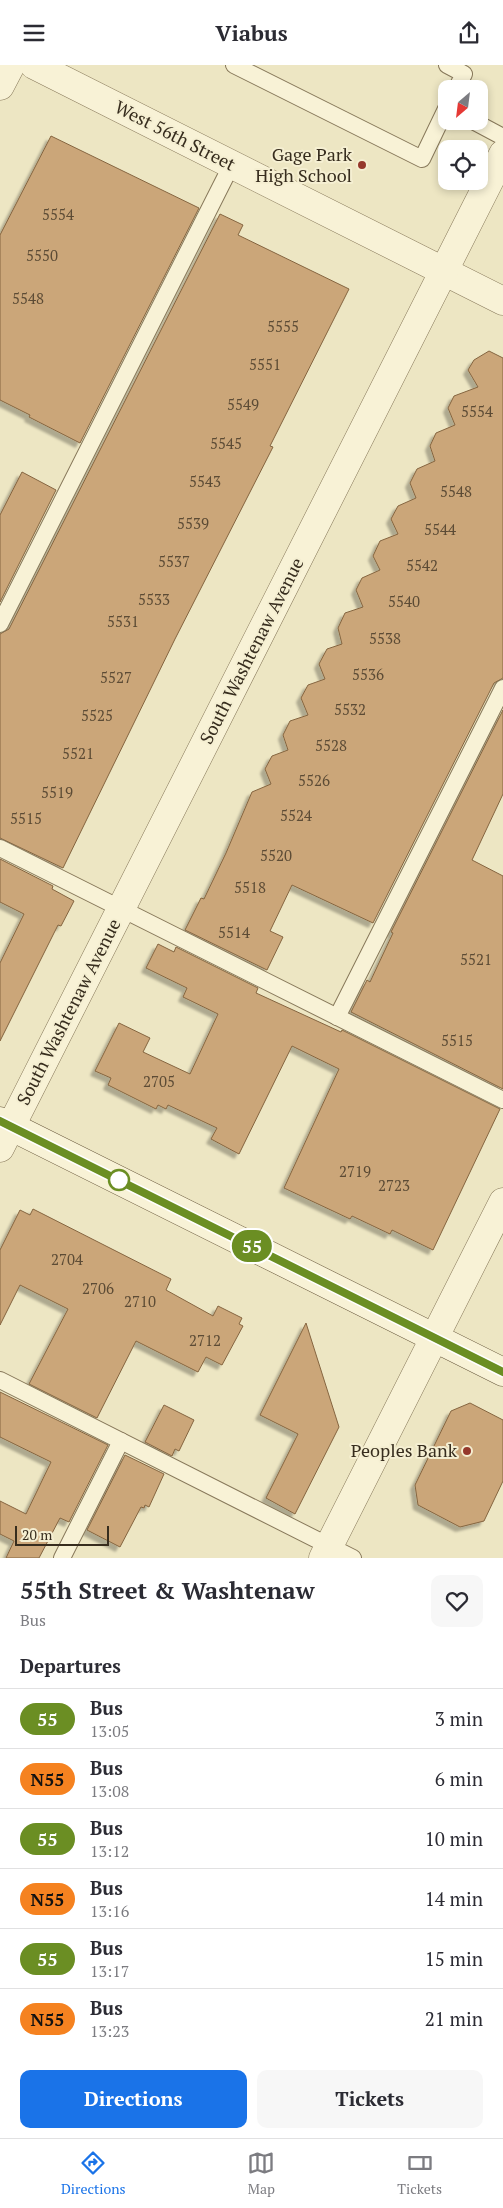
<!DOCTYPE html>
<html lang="en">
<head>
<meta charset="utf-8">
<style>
	:root { --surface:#fff; --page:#f7f7f7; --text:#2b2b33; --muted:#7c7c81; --line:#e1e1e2; --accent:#1a73e8 }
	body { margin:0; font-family:"PT Serif",serif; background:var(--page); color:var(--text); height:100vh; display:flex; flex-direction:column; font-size:19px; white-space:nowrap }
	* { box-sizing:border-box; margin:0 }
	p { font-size:16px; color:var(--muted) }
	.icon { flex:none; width:28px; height:28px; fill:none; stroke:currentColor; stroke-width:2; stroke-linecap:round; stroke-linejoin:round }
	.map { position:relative; height:1493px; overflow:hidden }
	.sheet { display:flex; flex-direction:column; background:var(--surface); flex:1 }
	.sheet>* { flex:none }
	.badge { padding:0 10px; border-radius:16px; font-size:18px; line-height:32px }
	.needle { width:32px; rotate:208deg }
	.buttons { position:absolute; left:438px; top:15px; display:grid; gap:10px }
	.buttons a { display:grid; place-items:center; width:50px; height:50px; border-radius:10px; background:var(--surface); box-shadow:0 2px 8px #0003; font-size:25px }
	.scale { position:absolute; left:15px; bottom:12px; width:94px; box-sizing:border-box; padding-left:5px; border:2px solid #372d1e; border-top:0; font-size:14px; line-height:18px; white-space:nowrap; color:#372d1e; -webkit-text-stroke:4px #f5efd2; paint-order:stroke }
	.map>.badge { position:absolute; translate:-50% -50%; box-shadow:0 0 0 2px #fff }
	h2 { padding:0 20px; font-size:19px; line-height:45px }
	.round { display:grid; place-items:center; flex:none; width:52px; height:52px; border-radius:10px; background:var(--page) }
	.headline { display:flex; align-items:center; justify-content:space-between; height:85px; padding:0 20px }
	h1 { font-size:24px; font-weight:600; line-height:38px }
	.cta { display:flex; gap:10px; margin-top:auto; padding:10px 20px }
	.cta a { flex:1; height:58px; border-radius:10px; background:var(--accent); color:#fff; font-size:20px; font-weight:600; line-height:58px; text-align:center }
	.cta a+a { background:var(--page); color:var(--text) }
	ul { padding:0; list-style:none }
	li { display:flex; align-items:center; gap:15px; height:60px; padding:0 20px; border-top:1px solid var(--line) }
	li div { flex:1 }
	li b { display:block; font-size:19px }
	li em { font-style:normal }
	li .badge { min-width:55px; font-weight:700; text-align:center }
	header { display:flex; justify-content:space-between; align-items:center; height:65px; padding:0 20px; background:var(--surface); font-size:22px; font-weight:600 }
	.menu { display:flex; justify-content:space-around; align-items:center; height:70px; border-top:1px solid var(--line); background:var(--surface); font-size:14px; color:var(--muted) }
	.menu a { display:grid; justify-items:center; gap:2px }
	.menu .selected { color:var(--accent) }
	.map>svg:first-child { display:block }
	.building { fill:#cba679; stroke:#856540; filter:url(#shadow) }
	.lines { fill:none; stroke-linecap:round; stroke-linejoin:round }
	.service-casing { stroke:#87785a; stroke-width:18 }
	.minor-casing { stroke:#87785a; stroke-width:29 }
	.secondary-casing { stroke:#69593d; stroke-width:29 }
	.service { stroke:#f8f2d6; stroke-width:16 }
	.minor { stroke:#f8f2d6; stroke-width:28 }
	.secondary { stroke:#f8f2d6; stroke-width:28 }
	.line-casing { stroke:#fff; stroke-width:11 }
	.line { stroke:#6b8e23; stroke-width:8 }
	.poi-dot { fill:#95382b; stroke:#f5efd2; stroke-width:2 }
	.stop-dot { fill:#fff; stroke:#6b8e23; stroke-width:2.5 }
	.labels { text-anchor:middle; stroke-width:4; stroke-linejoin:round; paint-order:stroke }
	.number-label { font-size:15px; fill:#5c4b35 }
	.street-label { font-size:18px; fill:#372d1e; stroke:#f5efd2 }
	.poi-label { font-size:18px; fill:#372d1e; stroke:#f5efd2; text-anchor:end }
</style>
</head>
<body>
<header><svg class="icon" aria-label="menu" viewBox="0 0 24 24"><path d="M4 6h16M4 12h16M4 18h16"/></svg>Viabus<svg class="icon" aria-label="share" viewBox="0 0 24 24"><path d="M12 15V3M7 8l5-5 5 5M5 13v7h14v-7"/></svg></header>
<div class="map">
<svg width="503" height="1493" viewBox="0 0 503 1493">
	<defs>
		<filter id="shadow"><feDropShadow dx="-4.5" dy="4.5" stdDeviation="1" flood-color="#0004"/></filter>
	</defs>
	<rect width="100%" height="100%" fill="#ede6c3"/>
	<g class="building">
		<path d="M 51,71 L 199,143 L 80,378 L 29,352 L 30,350 L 0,335 L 0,170 Z"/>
		<path d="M 220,149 L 243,160 L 238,170 L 349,224 L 270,381 L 273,382 L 175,574 L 63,803 L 0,773 L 0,569 L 9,564 Z"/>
		<path d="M 489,286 L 503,293 L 503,613 L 494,618 L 373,858 L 292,820 L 270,866 L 283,872 L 267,905 L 185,865 L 201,833 L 204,834 L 226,788 L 252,727 L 271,719 L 265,704 L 272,691 L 288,685 L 283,670 L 290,656 L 308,650 L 301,633 L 308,620 L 325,614 L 319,599 L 327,584 L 342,579 L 338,563 L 345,548 L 363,542 L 356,525 L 362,513 L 380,505 L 373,491 L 380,476 L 398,469 L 391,454 L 398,441 L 416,433 L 410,418 L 417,404 L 435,396 L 430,381 L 436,368 L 455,360 L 448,343 L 454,331 L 478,322 L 468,305 L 474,295 Z"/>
		<path d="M 22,407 L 56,425 L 0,537 L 0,450 Z"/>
		<path d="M 503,645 L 503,729 L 472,795 L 503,811 L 503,1024 L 351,947 L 367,915 L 370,917 L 393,868 L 391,867 Z"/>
		<path d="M 0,794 L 53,821 L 52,824 L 74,836 L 61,861 L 58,860 L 0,976 L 0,898 L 24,849 L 0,837 Z"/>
		<path d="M 158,879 L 174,887 L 176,882 L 258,923 L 256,928 L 341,967 L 342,965 L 500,1044 L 433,1185 L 392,1165 L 390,1169 L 352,1151 L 350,1154 L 284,1123 L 339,1004 L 292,981 L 239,1089 L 211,1074 L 217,1063 L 168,1040 L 166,1044 L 158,1040 L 156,1044 L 108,1020 L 111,1013 L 95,1006 L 119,958 L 150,973 L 143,987 L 190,1009 L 218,949 L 183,932 L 187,923 L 146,903 Z"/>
		<path d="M 33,1144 L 171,1214 L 166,1225 L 213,1251 L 218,1241 L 242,1253 L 239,1259 L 243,1261 L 222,1300 L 206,1292 L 198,1307 L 136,1276 L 97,1353 L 29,1319 L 68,1244 L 20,1220 L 0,1260 L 0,1185 L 20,1145 L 30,1150 Z"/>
		<path d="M 306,1258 L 339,1362 L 295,1449 L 266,1433 L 298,1369 L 260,1350 Z"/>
		<path d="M 0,1327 L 108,1380 L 69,1457 L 60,1453 L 39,1493 L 6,1493 L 14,1476 L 0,1469 L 0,1436 L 26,1449 L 51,1397 L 0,1372 Z"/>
		<path d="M 470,1338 L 503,1355 L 503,1416 L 484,1456 L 460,1462 L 418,1440 L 415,1420 L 451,1346 Z"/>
		<path d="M 164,1340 L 194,1355 L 179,1386 L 175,1384 L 172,1391 L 145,1377 Z"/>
		<path d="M 125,1390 L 164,1409 L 149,1442 L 145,1440 L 144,1443 L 141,1442 L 120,1482 L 87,1465 Z"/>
	</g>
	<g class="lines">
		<defs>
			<g id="service">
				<path d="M 234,0 L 422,94 L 446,44"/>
				<path d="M 447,0 L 464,9 L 456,24"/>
				<path d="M 473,56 L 503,72"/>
				<path d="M 0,559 L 232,99"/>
				<path d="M 0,783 L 503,1035"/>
				<path d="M 337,952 L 503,623"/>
				<path d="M 0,1315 L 353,1493"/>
				<path d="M 62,1493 L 121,1376"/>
			</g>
			<g id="minor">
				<path d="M 34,0 L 503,236"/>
				<path d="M 0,21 L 11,0"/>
				<path d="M 0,1083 L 503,89"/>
				<path d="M 323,1493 L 503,1137"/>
			</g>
			<path id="secondary" d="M 0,1056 L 503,1307"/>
		</defs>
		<use href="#service" class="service-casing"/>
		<use href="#minor" class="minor-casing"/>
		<use href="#secondary" class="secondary-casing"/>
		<use href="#service" class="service"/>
		<use href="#minor" class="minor"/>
		<use href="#secondary" class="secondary"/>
	</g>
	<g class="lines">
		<defs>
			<path id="line" d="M 0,1056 L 503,1307"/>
		</defs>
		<use href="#line" class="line-casing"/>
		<use href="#line" class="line"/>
	</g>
	<g class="poi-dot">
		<circle cx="362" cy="100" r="5"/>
		<circle cx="467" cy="1386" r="5"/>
	</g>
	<circle class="stop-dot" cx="119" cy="1115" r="10"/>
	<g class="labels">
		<g class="number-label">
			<text x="58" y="155">5554</text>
			<text x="42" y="196">5550</text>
			<text x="28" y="239">5548</text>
			<text x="283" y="267">5555</text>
			<text x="265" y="305">5551</text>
			<text x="243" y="345">5549</text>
			<text x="477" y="352">5554</text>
			<text x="226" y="384">5545</text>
			<text x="205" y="422">5543</text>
			<text x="456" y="432">5548</text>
			<text x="193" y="464">5539</text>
			<text x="440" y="470">5544</text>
			<text x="174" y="502">5537</text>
			<text x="422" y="506">5542</text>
			<text x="154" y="540">5533</text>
			<text x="404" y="542">5540</text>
			<text x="123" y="562">5531</text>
			<text x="385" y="579">5538</text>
			<text x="368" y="615">5536</text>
			<text x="116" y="618">5527</text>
			<text x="350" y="650">5532</text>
			<text x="97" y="656">5525</text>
			<text x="331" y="686">5528</text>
			<text x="78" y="694">5521</text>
			<text x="314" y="721">5526</text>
			<text x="57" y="733">5519</text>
			<text x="296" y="756">5524</text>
			<text x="26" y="759">5515</text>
			<text x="276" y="796">5520</text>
			<text x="250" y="828">5518</text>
			<text x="234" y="873">5514</text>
			<text x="476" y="900">5521</text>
			<text x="457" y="981">5515</text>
			<text x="159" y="1022">2705</text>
			<text x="355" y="1112">2719</text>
			<text x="394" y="1126">2723</text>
			<text x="67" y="1200">2704</text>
			<text x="98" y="1229">2706</text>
			<text x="140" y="1242">2710</text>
			<text x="205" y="1281">2712</text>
		</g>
		<g class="street-label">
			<text transform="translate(175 71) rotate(27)" y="6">West 56th Street</text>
			<text transform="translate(252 586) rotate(-63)" y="6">South Washtenaw Avenue</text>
			<text transform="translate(69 947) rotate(-63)" y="6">South Washtenaw Avenue</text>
		</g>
		<g class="poi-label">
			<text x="352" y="96">Gage Park<tspan x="352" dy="21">High School</tspan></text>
			<text x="457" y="1392">Peoples Bank</text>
		</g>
	</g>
</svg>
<div class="buttons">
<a><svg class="needle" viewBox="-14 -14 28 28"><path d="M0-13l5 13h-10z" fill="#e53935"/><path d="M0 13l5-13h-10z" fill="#7c7c81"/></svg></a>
<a><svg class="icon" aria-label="locate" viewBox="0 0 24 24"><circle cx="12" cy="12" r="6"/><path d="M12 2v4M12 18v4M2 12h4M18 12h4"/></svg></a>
</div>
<div class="scale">20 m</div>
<b class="badge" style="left:252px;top:1181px;background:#6b8e23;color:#fff">55</b>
</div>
<section class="sheet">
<div class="headline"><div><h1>55th Street &amp; Washtenaw</h1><p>Bus</p></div><a class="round"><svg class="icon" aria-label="heart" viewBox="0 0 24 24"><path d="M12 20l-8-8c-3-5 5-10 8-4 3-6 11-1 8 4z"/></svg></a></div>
<h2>Departures</h2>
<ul>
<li><span class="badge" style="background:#6b8e23;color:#fff">55</span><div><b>Bus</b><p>13:05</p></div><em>3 min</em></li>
<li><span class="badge" style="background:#f58220;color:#111">N55</span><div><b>Bus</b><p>13:08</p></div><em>6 min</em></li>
<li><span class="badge" style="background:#6b8e23;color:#fff">55</span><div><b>Bus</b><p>13:12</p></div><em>10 min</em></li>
<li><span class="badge" style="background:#f58220;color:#111">N55</span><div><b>Bus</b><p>13:16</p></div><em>14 min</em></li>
<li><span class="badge" style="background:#6b8e23;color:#fff">55</span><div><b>Bus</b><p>13:17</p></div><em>15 min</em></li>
<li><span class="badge" style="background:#f58220;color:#111">N55</span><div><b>Bus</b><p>13:23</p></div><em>21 min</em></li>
</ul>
<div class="cta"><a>Directions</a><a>Tickets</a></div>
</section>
<nav class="menu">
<a class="selected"><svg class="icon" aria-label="directions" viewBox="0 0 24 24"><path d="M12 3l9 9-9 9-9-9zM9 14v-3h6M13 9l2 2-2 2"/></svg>Directions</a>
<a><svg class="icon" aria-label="map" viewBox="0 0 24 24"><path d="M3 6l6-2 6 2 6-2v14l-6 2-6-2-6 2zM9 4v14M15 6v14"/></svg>Map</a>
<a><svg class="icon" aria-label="tickets" viewBox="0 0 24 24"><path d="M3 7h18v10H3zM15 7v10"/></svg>Tickets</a>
</nav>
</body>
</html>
